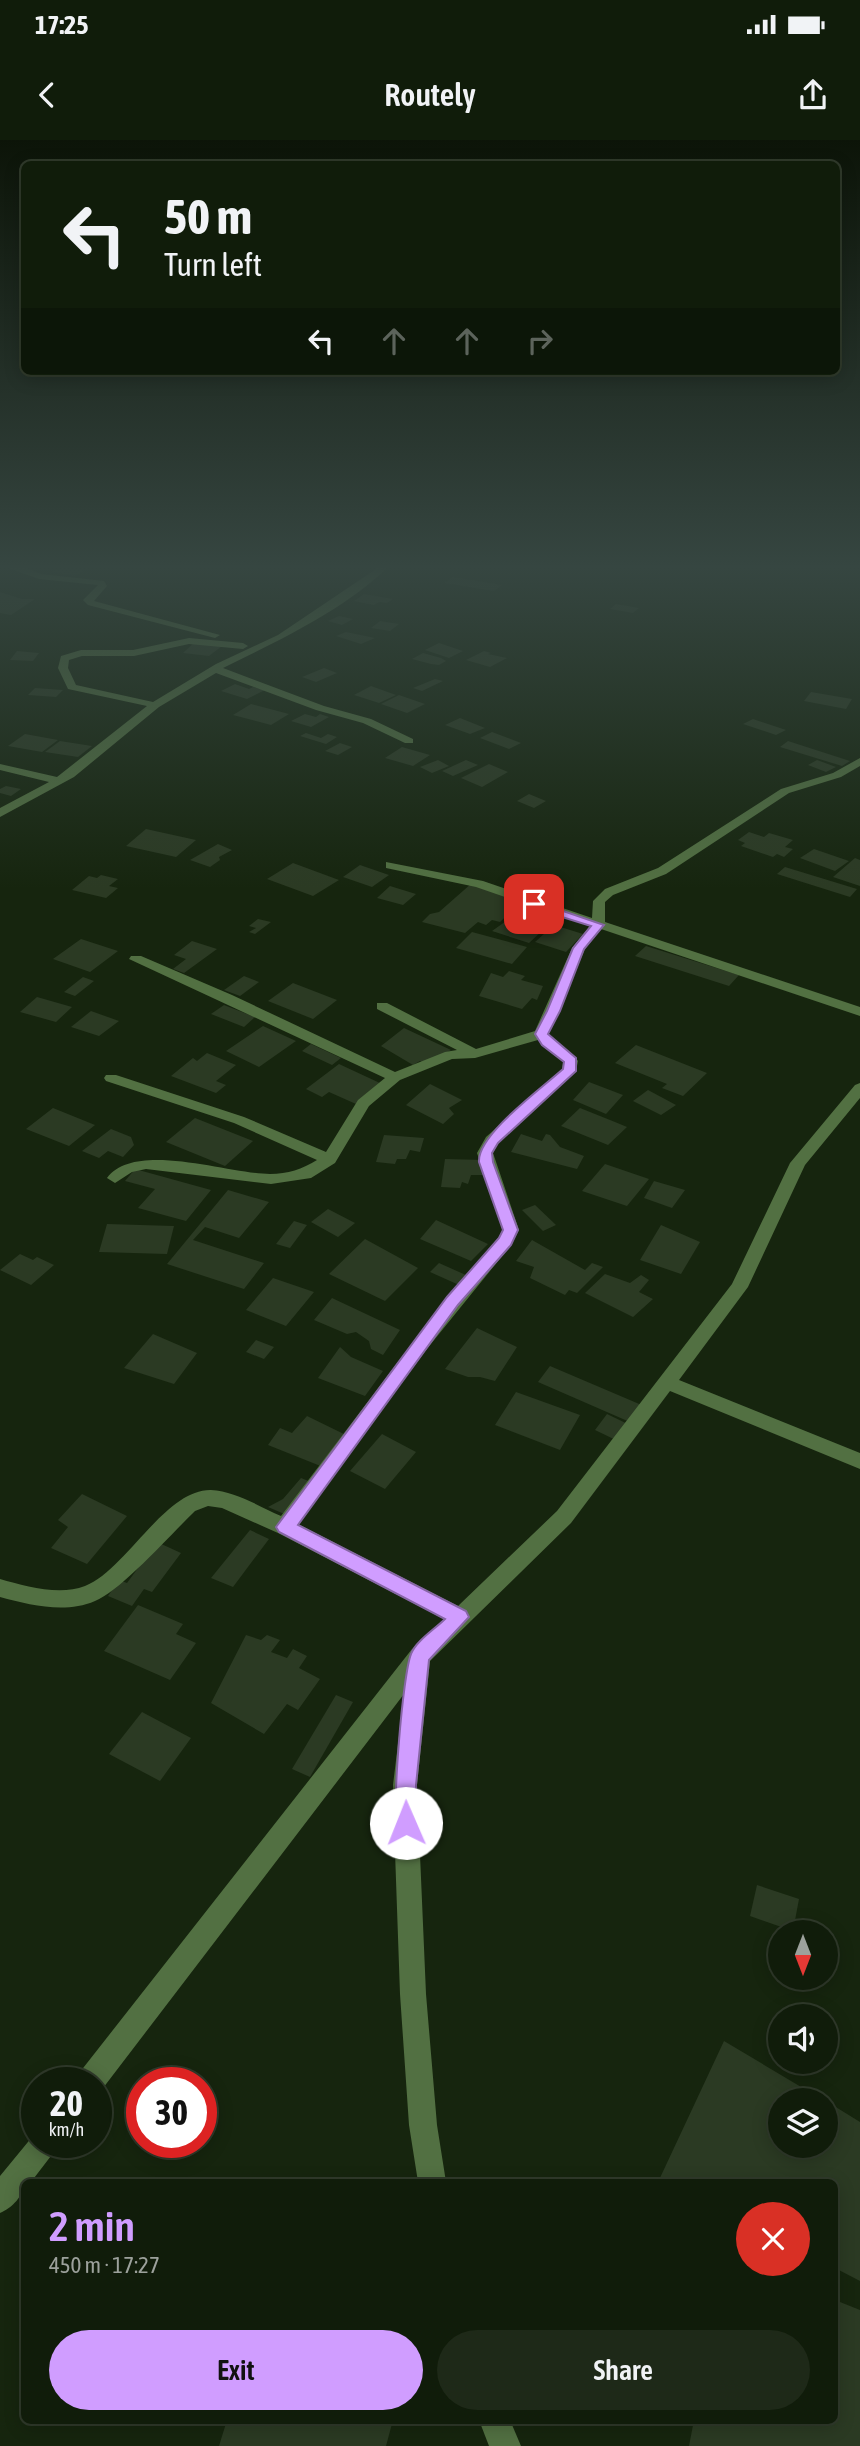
<!DOCTYPE html>
<html lang="en">
<head>
<meta charset="utf-8">
<style>
	body { margin:0; font-family:"Asap Condensed",sans-serif; background:#1e2918; color:#f1f3f6; height:100vh; display:flex; flex-direction:column; font-size:26px; white-space:nowrap }
	* { box-sizing:border-box; margin:0 }
	p { font-size:23px; color:#9ca19c }
	.icon { flex:none; width:38px; height:38px; fill:none; stroke:currentColor; stroke-width:2; stroke-linecap:round; stroke-linejoin:round }
	.map { position:relative; flex:1; overflow:hidden }
	.sheet { position:absolute; left:21px; top:2039px; width:817px; height:245px; display:flex; flex-direction:column; background:#101c0a; border-radius:10px; box-shadow:0 4px 18px #0003,0 0 0 2px #303a2b }
	.sheet>* { flex:none }
	.guide { position:absolute; left:21px; top:21px; width:819px; height:214px; border-radius:10px; box-shadow:0 4px 18px #0003,0 0 0 2px #303a2b; background:#101c0a; color:#f1f3f6; overflow:hidden }
	.needle { width:46px; rotate:180deg }
	.tools { position:absolute; left:768px; top:1780px; display:grid; gap:14px }
	.tools a { display:grid; place-items:center; width:70px; height:70px; border-radius:50%; background:#101c0a; box-shadow:0 4px 18px #0003,0 0 0 2px #303a2b; font-size:35px }
	.speed { position:absolute; left:21px; top:1927px; display:flex; gap:14px; font-size:35px; font-weight:700; text-align:center }
	.speed>* { display:grid; place-content:center; width:91px; height:91px; border-radius:50%; background:#101c0a; box-shadow:0 4px 18px #0003,0 0 0 2px #303a2b; line-height:1 }
	.speed small { font-size:18px; font-weight:400 }
	.speed .limit { border:10px solid #d22; background:#fff; color:#111 }
	.pin { position:absolute; display:grid; place-items:center; width:60px; height:60px; color:#fff; margin:-30px; border-radius:14px; box-shadow:0 4px 10px #0006 }
	.me { position:absolute; width:77px; margin:-38px; rotate:359deg; stroke-linejoin:round; filter:drop-shadow(0 0 5px #0008) }
	.turn { display:flex; align-items:center; gap:24px; height:147px; padding:0 28px; font-size:32px }
	.turn .icon { width:91px; height:91px; stroke-width:2.5 }
	.turn b { display:block; font-size:49px; line-height:60px }
	.lanes { display:flex; align-items:center; height:66px; padding:0 28px; background:#0003; justify-content:center; gap:35px; direction:ltr }
	.lanes .off { opacity:.35 }
	.round { display:grid; place-items:center; flex:none; width:74px; height:74px; border-radius:37px; background:#1e2918 }
	.headline { display:flex; align-items:center; justify-content:space-between; height:119px; padding:0 28px }
	h1 { font-size:42px; font-weight:600; line-height:52px; color:#d09dff }
	.cta { display:flex; gap:14px; margin-top:auto; padding:14px 28px }
	.cta a { flex:1; height:80px; border-radius:42px; background:#d09dff; color:#111; font-size:28px; font-weight:600; line-height:80px; text-align:center }
	.cta a+a { background:#1e2918; color:#f1f3f6 }
	.status { display:flex; justify-content:space-between; align-items:center; height:49px; padding:0 35px; background:#101c0a; direction:ltr }
	.status svg { height:19px; fill:currentColor }
	header { display:flex; justify-content:space-between; align-items:center; height:91px; padding:0 28px; background:#101c0a; font-size:32px; font-weight:600 }
	.map>svg:first-child { display:block }
</style>
</head>
<body>
<div class="status"><b>17:25</b><svg viewBox="0 0 49 12"><path d="M0 12V9h3v3zM5 12V6h3v6zM10 12V3h3v9zM15 12V0h3v12zM26 1h20v11H26zM47 4h2v5h-2z"/></svg></div>
<header><svg class="icon" aria-label="back" viewBox="0 0 24 24"><path d="M15 5l-7 7 7 7"/></svg>Routely<svg class="icon" aria-label="share" viewBox="0 0 24 24"><path d="M12 15V3M7 8l5-5 5 5M5 13v7h14v-7"/></svg></header>
<div class="map">
<svg width="860" height="2306" viewBox="0 0 860 2306">
	<rect width="100%" height="100%" fill="#16250e"/>
	<g fill="#2b3a23">
		<polygon points="63,427 91,427 75,436 52,432"/>
		<polygon points="453,437 502,445 494,451 444,443"/>
		<polygon points="0,452 22,459 35,459 11,475 0,473"/>
		<polygon points="364,454 393,459 387,463 379,462 374,465 354,461"/>
		<polygon points="616,464 639,468 633,473 610,469"/>
		<polygon points="339,476 353,479 342,485 328,481"/>
		<polygon points="380,481 399,484 390,491 371,488"/>
		<polygon points="346,492 375,498 361,504 336,496"/>
		<polygon points="195,502 222,506 209,516 183,513"/>
		<polygon points="439,503 463,511 449,518 425,510"/>
		<polygon points="17,511 39,513 33,521 10,520"/>
		<polygon points="484,511 491,513 488,514 507,518 490,527 466,520"/>
		<polygon points="423,513 441,518 446,521 439,525 431,524 412,519"/>
		<polygon points="324,528 337,533 316,542 302,537"/>
		<polygon points="435,539 443,541 422,551 413,548"/>
		<polygon points="235,544 249,549 253,547 265,550 247,559 221,551"/>
		<polygon points="371,546 396,555 379,563 354,555"/>
		<polygon points="35,548 63,550 56,557 28,555"/>
		<polygon points="811,552 852,559 846,569 804,561"/>
		<polygon points="399,555 425,564 407,573 381,564"/>
		<polygon points="251,564 289,574 271,585 233,575"/>
		<polygon points="305,574 316,577 320,574 329,577 311,587 291,581"/>
		<polygon points="460,578 485,588 470,594 445,585"/>
		<polygon points="753,579 786,590 776,595 743,584"/>
		<polygon points="492,592 521,603 509,609 480,598"/>
		<polygon points="306,593 321,598 328,594 337,597 326,604 300,596"/>
		<polygon points="25,594 58,600 42,612 8,606"/>
		<polygon points="60,601 92,606 78,617 45,612"/>
		<polygon points="788,601 850,621 842,626 780,607"/>
		<polygon points="340,603 352,607 338,615 325,611"/>
		<polygon points="402,607 430,615 413,626 385,618"/>
		<polygon points="438,620 449,626 432,633 420,627"/>
		<polygon points="466,620 478,625 453,636 442,631"/>
		<polygon points="817,620 836,627 826,632 808,625"/>
		<polygon points="489,624 508,632 482,647 461,638"/>
		<polygon points="6,646 21,649 11,656 0,653 0,649"/>
		<polygon points="529,654 546,661 534,668 517,661"/>
		<polygon points="146,689 196,700 176,717 126,706"/>
		<polygon points="749,692 764,697 769,693 793,700 785,707 793,709 784,717 777,714 773,717 741,706 745,703 738,700"/>
		<polygon points="218,704 232,710 219,717 220,720 210,727 190,720"/>
		<polygon points="814,709 849,721 835,731 800,718"/>
		<polygon points="855,718 860,720 860,746 833,737"/>
		<polygon points="293,723 339,740 313,756 267,739"/>
		<polygon points="360,725 389,735 372,747 343,737"/>
		<polygon points="785,727 857,749 850,757 777,734"/>
		<polygon points="101,735 118,739 109,746 118,748 106,758 72,750 89,736 97,738"/>
		<polygon points="472,743 511,756 518,765 500,782 492,780 486,785 478,782 465,793 422,782 430,774 439,772"/>
		<polygon points="390,746 416,754 403,765 377,758"/>
		<polygon points="520,766 557,777 529,803 492,791 513,776 511,774"/>
		<polygon points="258,779 271,782 255,794 249,792 256,788 249,786"/>
		<polygon points="554,785 583,794 566,812 535,802"/>
		<polygon points="472,792 527,807 512,824 456,808"/>
		<polygon points="81,799 118,811 90,832 53,819"/>
		<polygon points="192,801 217,809 184,833 173,829 186,819 174,815"/>
		<polygon points="646,806 739,835 729,846 635,816"/>
		<polygon points="509,831 525,836 521,840 543,846 537,860 532,858 522,869 479,856 491,833 503,837"/>
		<polygon points="244,836 259,842 240,856 224,850"/>
		<polygon points="83,837 94,841 75,856 64,852"/>
		<polygon points="293,843 337,860 313,879 268,861"/>
		<polygon points="37,857 72,867 56,882 20,872"/>
		<polygon points="224,865 255,877 244,887 211,874"/>
		<polygon points="91,871 119,881 99,896 71,887"/>
		<polygon points="263,886 296,901 259,927 226,911"/>
		<polygon points="404,888 451,910 427,925 420,921 413,925 381,906"/>
		<polygon points="311,904 341,918 332,925 302,911"/>
		<polygon points="636,905 707,933 683,956 662,948 667,944 615,923"/>
		<polygon points="207,913 236,925 216,941 226,945 216,953 171,936 193,918 197,921"/>
		<polygon points="339,924 382,944 356,964 329,952 322,957 306,949"/>
		<polygon points="589,942 623,955 606,974 573,960"/>
		<polygon points="430,944 462,960 449,968 454,974 443,984 406,965"/>
		<polygon points="648,950 676,965 661,975 633,961"/>
		<polygon points="53,968 95,985 69,1006 26,989"/>
		<polygon points="580,968 615,982 627,987 608,1005 561,986"/>
		<polygon points="195,978 253,1001 225,1026 166,1002"/>
		<polygon points="111,989 131,997 134,1005 123,1017 108,1011 99,1018 82,1011"/>
		<polygon points="521,994 542,1001 546,994 550,995 560,1007 584,1016 577,1029 511,1012"/>
		<polygon points="384,995 424,998 420,1012 410,1010 406,1019 397,1019 395,1024 376,1022"/>
		<polygon points="445,1019 484,1020 484,1035 471,1035 468,1044 462,1042 460,1048 441,1047"/>
		<polygon points="605,1024 649,1039 627,1066 582,1051"/>
		<polygon points="135,1029 211,1050 186,1081 138,1068 155,1049 125,1041"/>
		<polygon points="654,1041 685,1050 672,1068 644,1058"/>
		<polygon points="228,1050 269,1062 239,1098 205,1087 193,1100 264,1123 244,1149 167,1124"/>
		<polygon points="535,1065 556,1085 543,1091 522,1070"/>
		<polygon points="328,1069 355,1083 338,1097 311,1082"/>
		<polygon points="436,1080 488,1104 471,1121 420,1099"/>
		<polygon points="294,1081 307,1085 290,1108 276,1104"/>
		<polygon points="107,1084 174,1086 167,1114 99,1112"/>
		<polygon points="661,1085 700,1102 681,1134 640,1120"/>
		<polygon points="365,1099 418,1128 385,1161 329,1134"/>
		<polygon points="532,1100 585,1130 592,1123 603,1127 577,1153 569,1150 565,1155 530,1138 534,1127 516,1121"/>
		<polygon points="20,1114 33,1120 37,1117 54,1125 31,1145 0,1130"/>
		<polygon points="439,1123 477,1140 468,1149 430,1132"/>
		<polygon points="605,1134 630,1143 641,1135 649,1140 639,1152 653,1159 633,1177 585,1153"/>
		<polygon points="273,1138 314,1152 286,1186 246,1170"/>
		<polygon points="332,1158 400,1190 383,1215 371,1209 369,1201 356,1192 347,1194 314,1180"/>
		<polygon points="477,1188 517,1207 495,1241 480,1237 468,1237 445,1229"/>
		<polygon points="153,1194 197,1213 174,1244 124,1228"/>
		<polygon points="256,1200 274,1207 264,1219 246,1212"/>
		<polygon points="340,1207 351,1217 383,1231 365,1256 318,1238"/>
		<polygon points="550,1226 651,1269 639,1286 538,1242"/>
		<polygon points="516,1252 580,1275 560,1310 495,1285"/>
		<polygon points="607,1274 636,1288 624,1304 595,1290"/>
		<polygon points="307,1276 350,1297 328,1329 268,1305 280,1288 292,1293"/>
		<polygon points="382,1294 416,1312 385,1349 350,1331"/>
		<polygon points="301,1338 316,1344 289,1376 268,1367 283,1359"/>
		<polygon points="82,1354 127,1376 87,1424 51,1408 68,1387 58,1380"/>
		<polygon points="250,1390 269,1399 233,1447 211,1438"/>
		<polygon points="157,1402 181,1413 152,1452 144,1449 132,1466 108,1456 119,1440 127,1443"/>
		<polygon points="138,1465 183,1484 176,1494 196,1503 170,1540 104,1511"/>
		<polygon points="246,1495 261,1500 267,1495 280,1500 271,1512 287,1518 293,1509 307,1516 299,1528 320,1539 298,1570 287,1564 264,1594 211,1563"/>
		<polygon points="336,1555 353,1562 310,1637 292,1629"/>
		<polygon points="142,1572 191,1598 160,1641 109,1614"/>
		<polygon points="757,1745 799,1759 793,1791 750,1776"/>
		<polygon points="724,1901 823,1960 780,1960 780,2006 826,2006 826,1961 860,1982 860,2141 835,2128 835,2042 665,2042 659,2040"/>
		<polygon points="835,2160 860,2170 860,2306 689,2306 694,2280 835,2280"/>
		<polygon points="227,2280 393,2280 386,2306 219,2306"/>
	</g>
	<g fill="none" stroke-linecap="round" stroke-linejoin="round">
		<g fill="#527042" fill-rule="evenodd">
			<polygon points="5,427 24,427 41,434 104,441 107,446 94,461 220,495 215,498 88,465 83,460 98,445 39,439"/>
			<path d="M379 427H388C344 470 278 501 223 528L324 566 371 579 413 599V603H405L363 583 316 570 216 533 159 567 74 637 0 677V668L49 642 0 630V624L57 637 147 566 68 549 58 528 61 516 81 510H133L189 498 243 503 248 506 243 509 189 504 134 516H82L69 520 68 528 76 545 153 562 216 524 278 495Z"/>
			<path d="M860 618V626L841 637 789 653 666 734 613 755 605 762V782L860 867V876L601 789 585 809 548 894 576 918 578 921 576 931 498 1003 493 1013 519 1090 511 1105 426 1210 298 1384 458 1466 557 1371 732 1144 790 1023 855 945 860 943V958L805 1025 748 1147 679 1240 860 1313V1329L670 1251 571 1383 430 1521 417 1645 426 1854 437 1985 446 2042H418L409 1985 400 1854 394 1683 393 1645 404 1554 100 1952 96 1953V1942H77L80 1932 412 1509 444 1479 278 1393 222 1368 208 1366 195 1371C173 1392 121 1451 95 1461 65 1474 30 1465 0 1457V1439C25 1446 59 1456 85 1446 126 1430 165 1349 211 1350 235 1351 260 1367 281 1376L414 1201 498 1098 503 1090 477 1013 486 997 562 930 563 922 538 900 475 918 452 919 400 940 369 966 335 1023 311 1038 271 1044 146 1029 132 1032 115 1043 107 1038C135 1000 228 1034 270 1034 288 1034 302 1029 317 1020L234 983 106 941 104 938 106 935H116L244 977 326 1012 358 960 385 938 129 819 131 816H141L232 855 395 932 445 912 457 910 377 869V863H387L476 909 535 891 572 808 590 786 476 747 386 728V722L483 741 592 778 593 761 605 749 658 728 781 649 833 633Z"/>
			<path d="M37 1991V2002H58L54 2012 31 2042H24C24 2056 12 2068 0 2073V2036Z"/>
			<polygon points="479,2280 510,2280 521,2306 489,2306"/>
		</g>
	</g>
	<linearGradient id="sky" x2="0" y2="1"><stop stop-color="#0c1408"/><stop offset="0.57" stop-color="#364641"/><stop offset="1" stop-color="#364641" stop-opacity="0"/></linearGradient>
	<rect width="860" height="749" fill="url(#sky)"/>
	<path fill="#d09dff" stroke="#8766a6" stroke-width="2" d="M534 761 604 785 584 809 560 871 548 894 576 918V931L498 1003 492 1013 493 1022 518 1090 511 1105 458 1165 298 1385 466 1471 469 1477 429 1520 416 1645 417 1683 414 1690 406 1693 398 1690C391 1672 403 1533 411 1514 416 1501 435 1489 445 1479L279 1392 276 1387 447 1157 499 1098 503 1090 479 1022C477 995 542 948 563 929L564 922 542 905 535 894 547 871 573 808 591 786 530 767 529 764Z"/>
</svg>
<div class="tools">
<a><svg class="needle" viewBox="-14 -14 28 28"><path d="M0-13l5 13h-10z" fill="#e53935"/><path d="M0 13l5-13h-10z" fill="#9ca19c"/></svg></a>
<a><svg class="icon" aria-label="sound" viewBox="0 0 24 24"><path d="M4 9h4l5-4v14l-5-4H4zM17 9q2 3 0 6"/></svg></a>
<a><svg class="icon" aria-label="layers" viewBox="0 0 24 24"><path d="M12 4l9 5-9 5-9-5zM3 14l9 5 9-5"/></svg></a>
</div>
<div class="speed"><div>20<small>km/h</small></div><div class="limit">30</div></div>
<div class="pin" style="left:534px;top:764px;background:#d93025"><svg class="icon" aria-label="arrive" viewBox="0 0 24 24"><path d="M6 21V4h12l-3 4 3 4H6"/></svg></div>
<svg class="me" style="left:406px;top:1683px" viewBox="-20 -20 40 40"><circle r="19" fill="#fff"/><path d="M0-13L10 11 0 6-10 11z" fill="#d09dff"/></svg>
<div class="guide">
<div class="turn"><svg class="icon" aria-label="left" viewBox="0 0 24 24"><path d="M17 20v-9H6M10 6l-5 5 5 5"/></svg><div><b>50 m</b>Turn left</div></div>
<div class="lanes"><svg class="icon" aria-label="left" viewBox="0 0 24 24"><path d="M17 20v-9H6M10 6l-5 5 5 5"/></svg><svg class="icon off" aria-label="ahead" viewBox="0 0 24 24"><path d="M12 20V5M6 11l6-6 6 6"/></svg><svg class="icon off" aria-label="ahead" viewBox="0 0 24 24"><path d="M12 20V5M6 11l6-6 6 6"/></svg><svg class="icon off" aria-label="right" viewBox="0 0 24 24"><path d="M7 20v-9h11M14 6l5 5-5 5"/></svg></div>
</div>
<section class="sheet">
<div class="headline"><div><h1>2 min</h1><p>450 m · 17:27</p></div><a class="round" style="background:#d93025;color:#fff"><svg class="icon" aria-label="close" viewBox="0 0 24 24"><path d="M6 6l12 12M18 6L6 18"/></svg></a></div>
<div class="cta"><a>Exit</a><a>Share</a></div>
</section>
</div>
</body>
</html>
